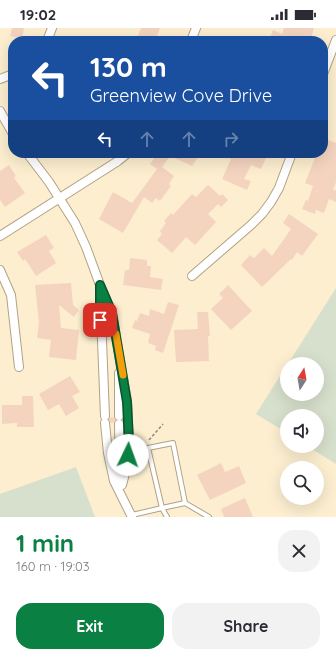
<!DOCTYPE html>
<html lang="en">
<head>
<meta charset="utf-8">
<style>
	body { margin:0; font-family:Quicksand,sans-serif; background:#f2f2f3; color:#2b2b33; height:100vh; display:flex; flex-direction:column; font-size:15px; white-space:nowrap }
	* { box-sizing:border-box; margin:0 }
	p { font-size:13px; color:#7c7c81 }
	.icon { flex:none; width:22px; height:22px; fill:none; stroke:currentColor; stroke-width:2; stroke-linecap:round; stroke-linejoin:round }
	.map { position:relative; height:489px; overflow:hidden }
	.sheet { display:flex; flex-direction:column; background:#fff; flex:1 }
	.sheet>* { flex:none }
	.guide { position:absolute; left:8px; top:8px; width:320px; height:122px; border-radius:16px; box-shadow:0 4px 16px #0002; background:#1a4fa0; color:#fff; overflow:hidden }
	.needle { width:26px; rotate:11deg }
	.tools { position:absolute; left:280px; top:329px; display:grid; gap:8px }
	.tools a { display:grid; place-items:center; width:44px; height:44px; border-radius:50%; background:#fff; box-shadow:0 4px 16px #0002; font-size:20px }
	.pin { position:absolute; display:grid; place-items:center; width:34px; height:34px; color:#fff; margin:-17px; border-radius:8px; box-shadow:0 2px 6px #0006 }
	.me { position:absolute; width:44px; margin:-22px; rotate:3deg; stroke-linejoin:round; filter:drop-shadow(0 0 3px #0008) }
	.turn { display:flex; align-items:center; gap:14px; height:84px; padding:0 16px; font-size:18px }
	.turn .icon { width:52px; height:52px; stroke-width:2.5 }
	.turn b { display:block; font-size:28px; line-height:34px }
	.lanes { display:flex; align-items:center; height:38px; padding:0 16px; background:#0003; justify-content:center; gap:20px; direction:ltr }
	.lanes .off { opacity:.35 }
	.round { display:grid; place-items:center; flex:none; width:42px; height:42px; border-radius:16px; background:#f2f2f3 }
	.head { display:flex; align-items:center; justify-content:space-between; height:68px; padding:0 16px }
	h1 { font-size:24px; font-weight:800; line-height:30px; color:#0b8043 }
	.primary-button { display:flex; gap:8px; margin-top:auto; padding:8px 16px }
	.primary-button a { flex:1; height:46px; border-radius:16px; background:#0b8043; color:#fff; font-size:16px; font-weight:800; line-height:46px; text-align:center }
	.primary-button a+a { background:#f2f2f3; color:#2b2b33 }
	.status { display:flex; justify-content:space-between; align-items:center; height:28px; padding:0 20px; background:#fff; direction:ltr }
	.status svg { height:11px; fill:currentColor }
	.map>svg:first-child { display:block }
</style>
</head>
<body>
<div class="status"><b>19:02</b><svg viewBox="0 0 49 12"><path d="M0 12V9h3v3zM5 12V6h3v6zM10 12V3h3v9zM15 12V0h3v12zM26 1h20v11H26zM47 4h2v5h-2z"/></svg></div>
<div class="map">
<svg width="336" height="489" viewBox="0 0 336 489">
	<rect width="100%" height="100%" fill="#fceecf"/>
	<g fill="#d7e0cc">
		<polygon points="336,260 336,436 307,418 317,418 317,388 287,388 287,405 256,386 287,337 287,366 317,366 317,336 288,336"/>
		<polygon points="76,439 95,489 0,489 0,466"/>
	</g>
	<g fill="#f4d4bf">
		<polygon points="12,0 24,0 22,11 10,8"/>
		<polygon points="141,0 160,0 155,13 142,13 137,11"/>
		<polygon points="284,0 314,0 311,10 306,9 305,13 269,13 273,2 282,6"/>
		<polygon points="323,110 336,115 336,154 333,162 336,162 336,174 329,171 324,185 316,182 315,186 302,181 306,172 308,173 313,158 305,155 317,125 323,125"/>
		<polygon points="158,125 201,125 192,138 170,128 162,139 174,148 169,156 171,158 160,173 156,170 152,175 144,169 123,205 99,191 113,164 132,175 157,141 150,136"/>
		<polygon points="218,125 240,125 250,129 251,125 255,125 266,130 261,141 251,137 244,151 251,153 247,162 222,151 231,131"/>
		<polygon points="9,137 16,148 14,150 25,165 5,179 0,172 0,143"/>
		<polygon points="208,157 220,168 222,166 228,172 221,179 218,176 208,186 216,194 195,217 186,209 172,225 157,212 162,206 160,203 166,195 164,193 171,185 173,187 192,166 196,169"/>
		<polygon points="289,186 318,206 302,228 297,224 292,232 291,231 262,259 241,237 250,227 254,230 264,220 272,228 291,201 283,195"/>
		<polygon points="46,207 54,220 49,223 56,235 36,248 25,231 23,233 17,224"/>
		<polygon points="130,230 147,232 147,238 151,238 150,249 163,251 161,262 123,257 125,242 129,242"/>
		<polygon points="71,255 73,277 79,282 74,289 59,277 61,300 79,302 76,332 49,329 51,312 37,310 39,295 35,257"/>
		<polygon points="228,257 252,283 231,302 211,281 223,270 219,266"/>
		<polygon points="168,274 179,277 163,325 155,322 156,318 148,315 150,306 132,300 135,292 137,293 140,285 149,288 150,281 164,286"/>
		<polygon points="197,284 208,284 210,308 208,308 209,333 176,334 174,302 198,301"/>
		<polygon points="70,348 80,364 72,368 79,380 66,388 59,376 48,382 39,366"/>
		<polygon points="22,368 33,368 34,399 17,399 17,395 2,396 2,377 22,377"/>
		<circle cx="112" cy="392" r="3"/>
		<polygon points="221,435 225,444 239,438 246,455 210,472 197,447"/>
		<polygon points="245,470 253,489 224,489 221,481"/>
	</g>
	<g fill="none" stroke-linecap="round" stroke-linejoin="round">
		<defs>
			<g id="service">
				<polygon points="173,415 185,475 162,480 148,420"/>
				<polyline points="185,475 209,489"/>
				<polyline points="132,487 162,480 167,489"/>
			</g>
			<g id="minor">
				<polyline points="47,13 52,0"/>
				<polyline points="191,13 196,0"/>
				<polyline points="323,46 336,12"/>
				<polyline points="0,51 13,46"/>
				<polyline points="0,83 13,106"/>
				<polyline points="27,125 49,154 75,195 86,219 100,257 112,285 127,373 129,414 127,438 122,457"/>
				<polyline points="0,208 118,133 128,125"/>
				<polyline points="0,242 11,267 19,339"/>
				<polyline points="192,248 251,197 262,186 271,174 279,160 292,125"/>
				<polyline points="100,262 105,388"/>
				<polyline points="119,345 119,388"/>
				<polyline points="105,395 108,425 114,453 132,489"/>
				<polyline points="119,396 120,445 121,454"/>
			</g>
		</defs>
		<use href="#service" stroke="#b0a285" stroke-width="6"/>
		<use href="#minor" stroke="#b0a285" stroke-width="10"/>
		<polyline stroke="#938974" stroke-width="1.5" stroke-dasharray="3 2" stroke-linecap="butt" points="149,412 163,396"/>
		<use href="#service" stroke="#fff" stroke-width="4"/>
		<use href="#minor" stroke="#fff" stroke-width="8"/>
	</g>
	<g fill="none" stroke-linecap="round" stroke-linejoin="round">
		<defs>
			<polyline id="route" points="100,292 100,257 112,285 127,374 129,414 128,427"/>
		</defs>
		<use href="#route" stroke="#07532c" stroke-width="10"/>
		<use href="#route" stroke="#0b8043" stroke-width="7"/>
		<polyline stroke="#f59e0b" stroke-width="7" points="116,306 123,347"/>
	</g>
</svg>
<div class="tools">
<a><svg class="needle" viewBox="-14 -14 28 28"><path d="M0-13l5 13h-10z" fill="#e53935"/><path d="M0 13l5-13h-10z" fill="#7c7c81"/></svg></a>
<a><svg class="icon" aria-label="sound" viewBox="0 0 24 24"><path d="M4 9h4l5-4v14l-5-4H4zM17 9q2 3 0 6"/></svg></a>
<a><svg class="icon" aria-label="search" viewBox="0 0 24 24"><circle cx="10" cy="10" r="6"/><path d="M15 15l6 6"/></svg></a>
</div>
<div class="pin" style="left:100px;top:292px;background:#d93025"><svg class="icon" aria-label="arrive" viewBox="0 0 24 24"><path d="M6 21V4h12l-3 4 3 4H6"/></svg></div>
<svg class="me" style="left:128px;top:427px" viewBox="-20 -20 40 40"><circle r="19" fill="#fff"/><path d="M0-13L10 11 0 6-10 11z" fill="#0b8043"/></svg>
<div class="guide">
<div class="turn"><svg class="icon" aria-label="left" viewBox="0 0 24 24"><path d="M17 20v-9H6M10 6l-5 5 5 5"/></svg><div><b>130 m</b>Greenview Cove Drive</div></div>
<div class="lanes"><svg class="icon" aria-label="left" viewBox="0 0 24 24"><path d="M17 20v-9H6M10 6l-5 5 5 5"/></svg><svg class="icon off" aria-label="ahead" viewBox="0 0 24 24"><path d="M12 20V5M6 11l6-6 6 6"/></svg><svg class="icon off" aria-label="ahead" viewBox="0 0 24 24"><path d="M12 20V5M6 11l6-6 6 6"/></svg><svg class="icon off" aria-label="right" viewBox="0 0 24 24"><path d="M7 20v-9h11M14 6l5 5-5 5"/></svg></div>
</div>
</div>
<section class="sheet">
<div class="head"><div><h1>1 min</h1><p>160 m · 19:03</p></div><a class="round"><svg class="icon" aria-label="close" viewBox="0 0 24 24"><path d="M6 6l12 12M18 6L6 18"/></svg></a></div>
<div class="primary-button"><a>Exit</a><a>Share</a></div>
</section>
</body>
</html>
